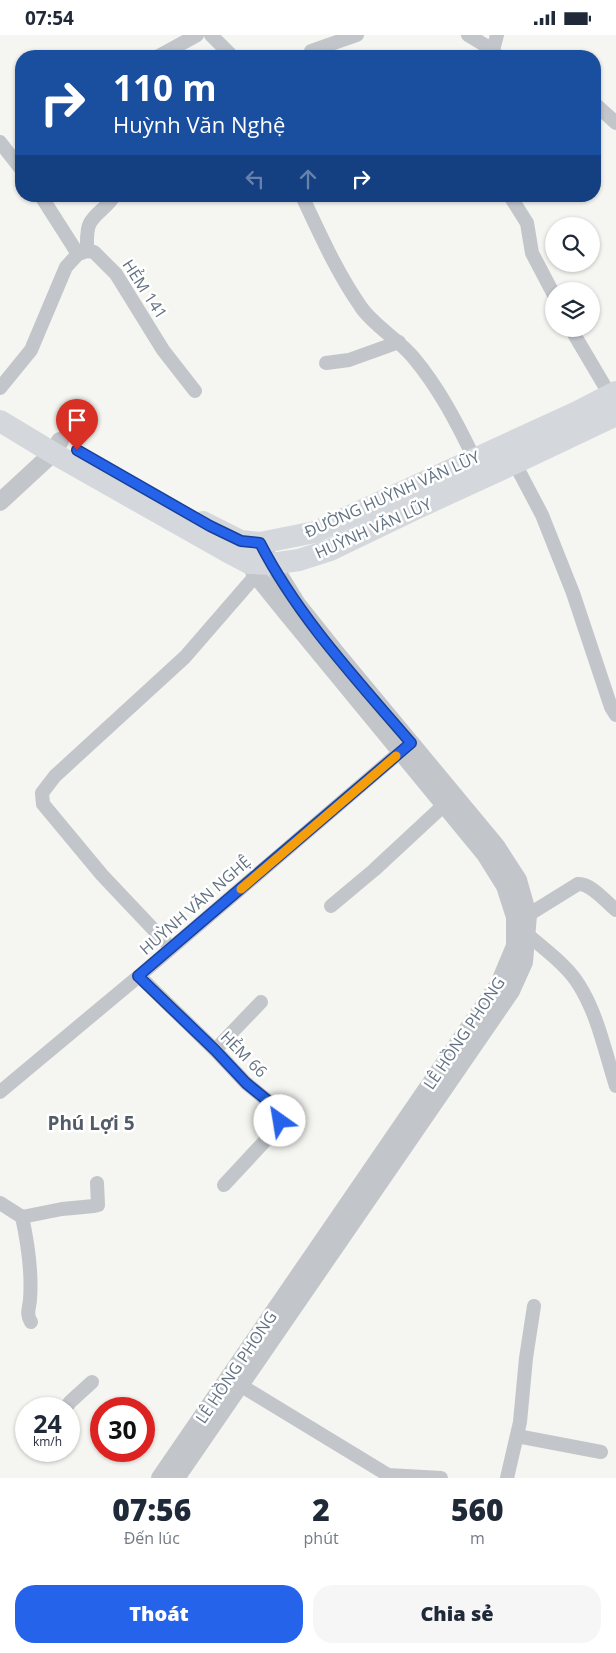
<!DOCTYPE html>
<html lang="vi">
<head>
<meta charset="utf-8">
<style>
	body { margin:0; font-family:"Open Sans",sans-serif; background:#f6f6f7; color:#1f2937; height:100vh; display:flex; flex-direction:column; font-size:19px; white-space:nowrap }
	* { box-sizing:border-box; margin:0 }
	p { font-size:16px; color:#747a83 }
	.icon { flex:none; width:28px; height:28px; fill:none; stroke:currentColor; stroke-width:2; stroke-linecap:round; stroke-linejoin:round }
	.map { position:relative; height:1443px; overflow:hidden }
	.panel { display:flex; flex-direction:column; background:#fff; flex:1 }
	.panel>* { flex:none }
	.top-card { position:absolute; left:15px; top:15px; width:586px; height:152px; border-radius:20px; box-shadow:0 1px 4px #0004; background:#1a4fa0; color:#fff; overflow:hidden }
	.fabs { position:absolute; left:545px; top:182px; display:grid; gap:10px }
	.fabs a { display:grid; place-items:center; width:55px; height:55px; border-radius:50%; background:#fff; box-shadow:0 1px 4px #0004; font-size:25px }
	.speed { position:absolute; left:15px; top:1362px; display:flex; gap:10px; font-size:25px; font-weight:700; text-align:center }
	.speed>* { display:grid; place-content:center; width:65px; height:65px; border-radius:50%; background:#fff; box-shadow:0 1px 4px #0004; line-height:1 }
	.speed small { font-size:12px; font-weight:400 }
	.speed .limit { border:8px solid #d22; background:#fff; color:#111 }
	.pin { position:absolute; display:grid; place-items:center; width:42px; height:42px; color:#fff; margin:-51px -21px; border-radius:50% 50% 50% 0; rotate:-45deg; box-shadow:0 0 5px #0007 }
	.pin .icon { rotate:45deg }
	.me { position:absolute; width:55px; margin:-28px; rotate:328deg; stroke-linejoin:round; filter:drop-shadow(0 0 4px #0008) }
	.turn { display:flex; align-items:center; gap:18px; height:105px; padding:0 15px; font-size:22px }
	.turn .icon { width:65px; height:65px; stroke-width:2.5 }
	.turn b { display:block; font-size:35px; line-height:42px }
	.lanes { display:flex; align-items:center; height:48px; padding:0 15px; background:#0003; justify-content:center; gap:25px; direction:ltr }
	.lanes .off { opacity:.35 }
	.eta { display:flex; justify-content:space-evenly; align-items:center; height:85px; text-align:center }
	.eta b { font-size:30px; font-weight:800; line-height:35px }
	.primary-button { display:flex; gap:10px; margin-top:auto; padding:10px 15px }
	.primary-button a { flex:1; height:58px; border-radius:20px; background:#2563eb; color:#fff; font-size:20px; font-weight:800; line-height:58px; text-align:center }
	.primary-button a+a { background:#f6f6f7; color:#1f2937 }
	.status { display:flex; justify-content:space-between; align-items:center; height:35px; padding:0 25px; background:#fff; direction:ltr }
	.status svg { height:14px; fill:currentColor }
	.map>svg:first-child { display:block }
</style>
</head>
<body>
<div class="status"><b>07:54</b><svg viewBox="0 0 49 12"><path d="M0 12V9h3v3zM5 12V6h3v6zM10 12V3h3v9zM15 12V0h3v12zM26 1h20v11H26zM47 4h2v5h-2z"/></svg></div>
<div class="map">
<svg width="616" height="1443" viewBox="0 0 616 1443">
	<rect width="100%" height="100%" fill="#f5f5f1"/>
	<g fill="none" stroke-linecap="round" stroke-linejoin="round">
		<g stroke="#c2c5c9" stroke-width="14">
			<polyline points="211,0 232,21"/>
			<polyline points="468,0 493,15"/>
			<polyline points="311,16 357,0"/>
			<polyline points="159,21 197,0"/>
			<polyline points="497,21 493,15 497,0"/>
			<polyline points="595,69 616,88"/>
			<polyline points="0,107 21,134"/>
			<polyline points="41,161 78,219"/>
			<path d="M302 161C320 199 337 238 361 272 373 290 399 305 413 322 439 353 457 388 474 423"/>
			<polyline points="510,161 527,188 532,218 554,260"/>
			<path d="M87 216C87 209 86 195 90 188 96 177 108 172 114 161"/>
			<polyline points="571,294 610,360"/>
			<polyline points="326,328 349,325 399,307"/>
			<polyline points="0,353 31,315 66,232 78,219 87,216 94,217 116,239 163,315 195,356"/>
			<polyline points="512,423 542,480 573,558 611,672 616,680"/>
			<polyline points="331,871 374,835 444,770"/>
			<path d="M528 880 578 849C591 848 606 867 616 875"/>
			<path d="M527 899C544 914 568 931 579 950 598 980 605 1017 616 1051"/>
			<polyline points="171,913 102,840 43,769 42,758 55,741 185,622 256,540"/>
			<polyline points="139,941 215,1015 246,1048 274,1071 280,1086 264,1107 224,1150"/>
			<polyline points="215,1015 261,967"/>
			<polyline points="0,1057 139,941 407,711"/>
			<path d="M0 1168 22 1182C28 1209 32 1238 30 1265 29 1274 26 1279 31 1287"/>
			<polyline points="22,1182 62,1174 94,1171 98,1170 97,1148"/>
			<polyline points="240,1350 388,1440 441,1443"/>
			<polyline points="65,1374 70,1367 92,1347"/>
			<polyline points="517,1401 601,1417"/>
			<polyline points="507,1443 520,1387 526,1323 534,1271"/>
		</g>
		<g stroke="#c2c5c9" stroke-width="18">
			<polyline points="0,467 53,418 60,406"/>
			<polyline points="160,1443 499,949 515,911 515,882 505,851 485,819 286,577 256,540 246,520"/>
			<polyline points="176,1443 511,956 524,927 528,880 518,845 496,811 336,618 297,569 266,519"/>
		</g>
		<g stroke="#d4d8dc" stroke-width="22">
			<polyline points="0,386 53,418 228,517 249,528 271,529 299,525 330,515 415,474 515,428 616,380"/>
			<polyline points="203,487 241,506 260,508 315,497 575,378 616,357"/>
		</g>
	</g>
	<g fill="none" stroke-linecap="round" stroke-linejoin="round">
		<defs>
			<path id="route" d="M77 415 210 491 241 506 260 508C298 582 357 645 411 708L138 941 215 1015 246 1048 274 1071 280 1086"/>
		</defs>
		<use href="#route" stroke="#184099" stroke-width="12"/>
		<use href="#route" stroke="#2563eb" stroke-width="9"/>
		<polyline stroke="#f59e0b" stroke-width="9" points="241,854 396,721"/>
	</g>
	<g text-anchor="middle" stroke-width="5" stroke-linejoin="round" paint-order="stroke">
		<g font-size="16" fill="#637283" stroke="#fff">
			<text transform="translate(145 254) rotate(57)" y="6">HẺM 141</text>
			<text transform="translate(392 459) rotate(-24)" y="6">ĐƯỜNG HUỲNH VĂN LŨY</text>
			<text transform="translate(373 493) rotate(-24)" y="6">HUỲNH VĂN LŨY</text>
			<text transform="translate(195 870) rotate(-41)" y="6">HUỲNH VĂN NGHỆ</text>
			<text transform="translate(464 998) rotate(-56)" y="6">LÊ HỒNG PHONG</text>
			<text transform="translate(244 1019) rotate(45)" y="6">HẺM 66</text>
			<text transform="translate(236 1332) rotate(-56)" y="6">LÊ HỒNG PHONG</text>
		</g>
		<g font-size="19" font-weight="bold" fill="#515c68" stroke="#fff">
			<text x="91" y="1095">Phú Lợi 5</text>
		</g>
	</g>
</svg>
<div class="fabs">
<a><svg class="icon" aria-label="search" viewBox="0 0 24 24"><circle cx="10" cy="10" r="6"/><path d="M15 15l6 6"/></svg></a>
<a><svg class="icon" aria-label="layers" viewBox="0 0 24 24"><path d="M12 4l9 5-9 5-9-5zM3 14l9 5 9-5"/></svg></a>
</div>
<div class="speed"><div>24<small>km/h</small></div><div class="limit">30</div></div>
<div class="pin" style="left:77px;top:415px;background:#d93025"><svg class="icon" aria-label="arrive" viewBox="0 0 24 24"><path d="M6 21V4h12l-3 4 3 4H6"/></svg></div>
<svg class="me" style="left:280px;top:1086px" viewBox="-20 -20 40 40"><circle r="19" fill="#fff"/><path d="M0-13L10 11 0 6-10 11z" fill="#2563eb"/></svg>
<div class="top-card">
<div class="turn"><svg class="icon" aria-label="right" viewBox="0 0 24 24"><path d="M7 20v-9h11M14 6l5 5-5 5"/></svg><div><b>110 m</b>Huỳnh Văn Nghệ</div></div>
<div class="lanes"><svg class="icon off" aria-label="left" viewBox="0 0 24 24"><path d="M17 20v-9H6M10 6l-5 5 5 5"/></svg><svg class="icon off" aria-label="ahead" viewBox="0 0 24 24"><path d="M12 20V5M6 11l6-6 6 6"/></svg><svg class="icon" aria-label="right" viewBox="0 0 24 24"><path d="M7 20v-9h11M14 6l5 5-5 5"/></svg></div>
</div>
</div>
<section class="panel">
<div class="eta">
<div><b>07:56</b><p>Đến lúc</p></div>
<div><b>2</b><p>phút</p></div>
<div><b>560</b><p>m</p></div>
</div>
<div class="primary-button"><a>Thoát</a><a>Chia sẻ</a></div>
</section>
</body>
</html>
